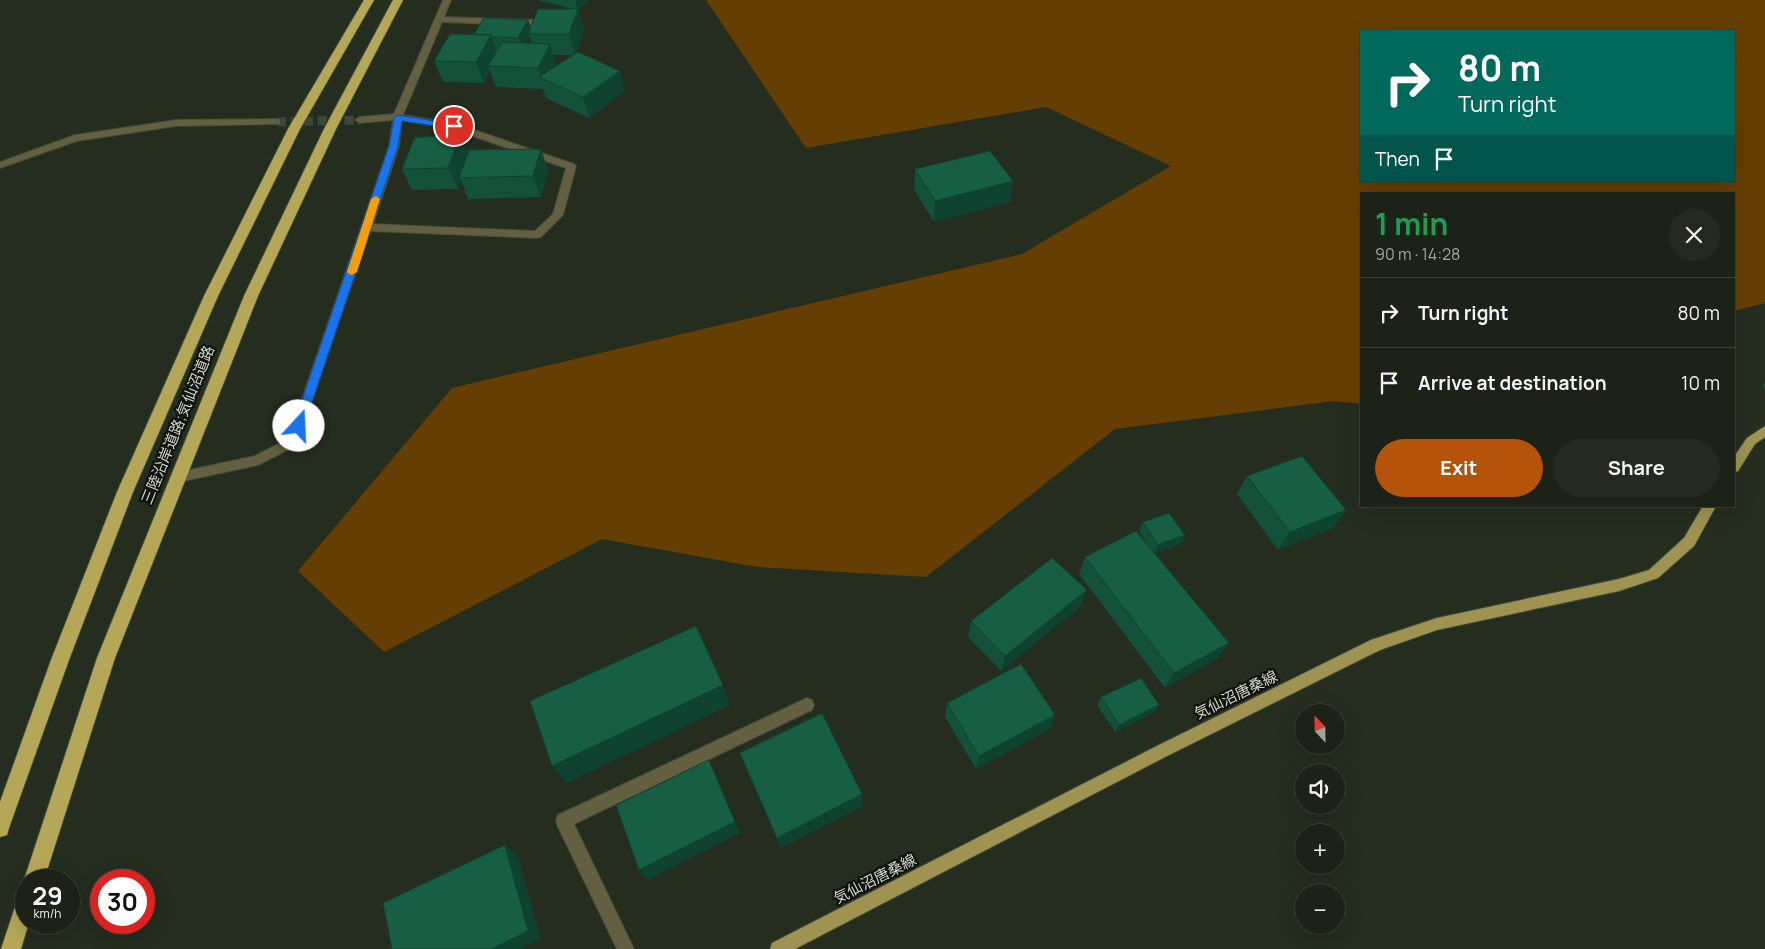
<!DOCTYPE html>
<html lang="en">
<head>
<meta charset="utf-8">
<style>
	body { margin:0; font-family:Manrope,"Noto Sans JP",sans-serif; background:#252a20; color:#f1f3f6; height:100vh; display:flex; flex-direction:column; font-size:19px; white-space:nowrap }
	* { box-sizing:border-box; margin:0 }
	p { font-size:16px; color:#a0a4a1 }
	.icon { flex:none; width:28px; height:28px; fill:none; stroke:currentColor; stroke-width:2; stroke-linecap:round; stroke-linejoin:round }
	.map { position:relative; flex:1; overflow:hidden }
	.side { position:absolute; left:1360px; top:192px; width:375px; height:315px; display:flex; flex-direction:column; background:#1c2217; border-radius:0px; box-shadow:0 5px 20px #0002,0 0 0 1px #3a3f36 }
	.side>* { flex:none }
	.hud { position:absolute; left:1360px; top:30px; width:375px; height:152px; border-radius:0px; box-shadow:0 5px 20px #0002,0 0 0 1px #3a3f36; background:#00695c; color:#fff; overflow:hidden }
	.needle { width:32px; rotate:338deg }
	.tools { position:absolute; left:1295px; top:704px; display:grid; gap:10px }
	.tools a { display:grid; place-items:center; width:50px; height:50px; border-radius:50%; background:#1c2217; box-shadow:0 5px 20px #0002,0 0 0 1px #3a3f36; font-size:25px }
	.speed { position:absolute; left:15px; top:869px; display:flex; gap:10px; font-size:25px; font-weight:700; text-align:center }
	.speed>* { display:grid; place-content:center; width:65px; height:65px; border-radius:50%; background:#1c2217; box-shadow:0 5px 20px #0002,0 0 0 1px #3a3f36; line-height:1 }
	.speed small { font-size:12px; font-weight:400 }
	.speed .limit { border:8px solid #d22; background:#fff; color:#111 }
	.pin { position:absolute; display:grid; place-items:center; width:42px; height:42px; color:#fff; margin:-21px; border:2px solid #fff; border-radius:50%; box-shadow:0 1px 5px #0007 }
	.me { position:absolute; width:55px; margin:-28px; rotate:20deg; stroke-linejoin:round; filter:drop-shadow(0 0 4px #0008) }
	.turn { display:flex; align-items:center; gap:18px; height:105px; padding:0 15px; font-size:22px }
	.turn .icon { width:65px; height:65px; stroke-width:2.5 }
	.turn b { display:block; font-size:35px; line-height:42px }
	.then { display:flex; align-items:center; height:48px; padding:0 15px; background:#0003; gap:10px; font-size:19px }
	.round { display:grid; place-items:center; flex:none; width:52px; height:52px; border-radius:26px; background:#252a20 }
	.head { display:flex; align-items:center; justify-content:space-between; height:85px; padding:0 15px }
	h1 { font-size:30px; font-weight:700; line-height:38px; color:#1e9e55 }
	.button { display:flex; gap:10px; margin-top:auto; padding:10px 15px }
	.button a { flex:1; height:58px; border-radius:30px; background:#b45309; color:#fff; font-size:20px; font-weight:700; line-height:58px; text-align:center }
	.button a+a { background:#252a20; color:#f1f3f6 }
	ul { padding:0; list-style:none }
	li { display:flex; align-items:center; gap:15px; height:70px; padding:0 15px; border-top:1px solid #3a3f36 }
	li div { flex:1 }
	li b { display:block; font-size:19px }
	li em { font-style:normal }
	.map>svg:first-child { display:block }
</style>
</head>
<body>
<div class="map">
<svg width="1765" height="949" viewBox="0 0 1765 949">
	<rect width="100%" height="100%" fill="#252d1f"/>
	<path fill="#653e03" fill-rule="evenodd" d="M706 0H1765V303L1734 311V194H1361V404L1334 401 1115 429 926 577 757 567 602 539 384 652 298 571 452 388 1022 254 1171 166 1046 107 806 148ZM1361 31H1734V181H1361Z"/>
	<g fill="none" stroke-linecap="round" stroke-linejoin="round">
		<polyline stroke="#3f473a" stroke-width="9" stroke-dasharray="9 4.5" stroke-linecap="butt" points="277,122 360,120"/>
		<defs>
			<g id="street">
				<path d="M443 0H451L444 17 541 20 545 23 541 26 442 22 403 115 457 124 574 164 576 166 563 215 541 237 537 238 370 231 297 445 258 465 179 482 175 481 173 477 175 473 255 456 288 439 389 146 393 120 360 123 355 120 360 117 394 114ZM402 120 452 129 566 168 553 214 535 231 373 224 399 146Z"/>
				<polygon points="277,119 280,120 280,124 176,126 77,141 0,168 0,162 75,135 176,120"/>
				<polygon points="807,698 812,700 814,705 812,710 574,824 634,949 617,949 558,827 556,821 558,815"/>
			</g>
			<g id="primary">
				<polygon points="1765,426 1765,437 1755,444 1738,471 1734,472 1734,457 1747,438"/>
				<polygon points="1703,506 1716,506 1694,546 1658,578 1619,591 1437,630 1380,650 1167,756 795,949 770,949 772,943 1157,746 1371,640 1437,618 1619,579 1649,570 1684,538"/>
			</g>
			<g id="highway">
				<polygon points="364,0 374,0 300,129 218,296 133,492 69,660 9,828 7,835 0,837 0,802 51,660 117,492 204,296 288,129"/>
				<polygon points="393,0 403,0 336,129 258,296 115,658 44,880 26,880 26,885 24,880 97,658 244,296 324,129"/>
				<polygon points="26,892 26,922 29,922 21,949 1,949 19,895"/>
			</g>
		</defs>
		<use href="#street" stroke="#41493b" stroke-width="2"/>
		<use href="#primary" stroke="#41493b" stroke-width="2"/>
		<use href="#highway" stroke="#41493b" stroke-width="2"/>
		<use href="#street" fill="#645f41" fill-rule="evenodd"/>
		<use href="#primary" fill="#9e9351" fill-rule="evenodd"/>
		<use href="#highway" fill="#b4a757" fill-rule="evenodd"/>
	</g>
	<g fill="#13513a" fill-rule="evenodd">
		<path d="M537 0H589L578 10 584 30 576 53 625 91 589 118 546 98 543 89 496 87 490 71 484 83 443 82 434 61 474 34 531 28 574 9ZM529 36 531 43H525ZM553 55H573L555 67 556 65Z"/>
		<polygon points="460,136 468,154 548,170 541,197 468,199 461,180 458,189 412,190 402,169"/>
		<polygon points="915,169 1013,181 1010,202 934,222 914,190"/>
		<polygon points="1765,382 1765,390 1762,385"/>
		<polygon points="1247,476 1346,510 1333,528 1278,550 1237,494"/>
		<polygon points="1143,522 1180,544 1155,554 1218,658 1165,688 1079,574 1085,557 1149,546 1139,531"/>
		<polygon points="1081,606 1001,671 968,637 971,621"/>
		<polygon points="1101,697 1159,705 1154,712 1115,732 1097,705"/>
		<polygon points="947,703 1055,715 1050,729 976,769 945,717"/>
		<polygon points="740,753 863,806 781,848 745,766"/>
	</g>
	<g fill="#0f4230">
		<polygon points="575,0 589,0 578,10 584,30 575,55 569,34 578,10"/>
		<polygon points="528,20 532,30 528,34 529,36 521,49 518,38"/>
		<polygon points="491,35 498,55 488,66 490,71 484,83 476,62"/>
		<polygon points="550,44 556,65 548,81 541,78 538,68"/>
		<polygon points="620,71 625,91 589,118 583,97"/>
		<polygon points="460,136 469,157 459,178 461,180 458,189 448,168"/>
		<polygon points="541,149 548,170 541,197 533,176"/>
		<polygon points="1013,181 1010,202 934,222 935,201"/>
		<polygon points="1346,510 1333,528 1278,550 1290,532"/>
		<polygon points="1185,535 1180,544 1154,554 1158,545"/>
		<polygon points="1087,590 1081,606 1001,671 1005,656"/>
		<polygon points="1229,643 1218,658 1165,688 1174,673"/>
		<polygon points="723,685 730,705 567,783 552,766"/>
		<polygon points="1159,705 1154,712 1115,732 1119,725"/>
		<polygon points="1055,715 1050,729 976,769 979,756"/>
		<polygon points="715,773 740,833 648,880 639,870"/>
		<polygon points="862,794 863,806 781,848 777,838"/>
		<polygon points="505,845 518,856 541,939 520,949 492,949"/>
	</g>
	<g fill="#165e44" stroke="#0f4230">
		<polygon points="538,9 578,9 569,34 528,34"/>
		<polygon points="484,18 528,20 518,38 491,37 491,35 474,34"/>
		<polygon points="450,34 491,35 476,62 434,61"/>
		<polygon points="502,42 550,44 538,68 488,66"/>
		<polygon points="578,52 620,71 583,97 539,77"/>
		<polygon points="460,136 448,168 402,169 415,137"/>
		<polygon points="541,149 533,176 459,178 469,150"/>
		<polygon points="990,151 1013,181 935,201 915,169"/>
		<polygon points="1302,456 1346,510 1290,532 1247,476"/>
		<polygon points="1169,513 1185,535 1158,545 1143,522"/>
		<polygon points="1136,531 1229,643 1174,673 1085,557"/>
		<polygon points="1052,558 1087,590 1005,656 971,621"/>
		<polygon points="696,626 723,685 552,766 530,701"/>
		<polygon points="1021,664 1055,715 979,756 947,703"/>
		<polygon points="1141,678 1159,705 1119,725 1101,697"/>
		<polygon points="822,713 862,794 777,838 740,753"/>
		<polygon points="709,760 735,822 639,870 616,805"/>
		<polygon points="505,845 528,931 492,949 392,949 383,903"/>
	</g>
	<polygon fill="#1a73e8" stroke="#114b97" points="398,115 454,124 459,126 454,129 402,121 398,146 304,426 299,431 293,426 389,146 394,118"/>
	<polygon fill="#f59e0b" points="376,196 380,199 357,272 352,275 349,274 347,272 371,199"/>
	<g text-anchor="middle" stroke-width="4.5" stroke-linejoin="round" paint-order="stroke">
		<g font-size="15" fill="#d4d9d0" stroke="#11140e">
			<text transform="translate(178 425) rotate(-68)" y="5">三陸沿岸道路;気仙沼道路</text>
			<text transform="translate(1236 695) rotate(-26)" y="5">気仙沼唐桑線</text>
			<text transform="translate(875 879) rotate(-27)" y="5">気仙沼唐桑線</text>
		</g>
	</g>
</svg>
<div class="tools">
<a><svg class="needle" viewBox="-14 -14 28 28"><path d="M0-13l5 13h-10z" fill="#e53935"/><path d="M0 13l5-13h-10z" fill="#a0a4a1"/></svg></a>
<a><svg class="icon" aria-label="sound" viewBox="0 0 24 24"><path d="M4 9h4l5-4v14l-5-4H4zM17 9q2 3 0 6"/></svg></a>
<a>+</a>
<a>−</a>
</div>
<div class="speed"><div>29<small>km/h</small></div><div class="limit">30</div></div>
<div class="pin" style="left:454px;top:126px;background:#d93025"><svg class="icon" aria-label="arrive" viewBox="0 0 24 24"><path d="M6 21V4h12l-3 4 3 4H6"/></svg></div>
<svg class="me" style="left:299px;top:426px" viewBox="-20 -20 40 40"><circle r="19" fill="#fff"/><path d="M0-13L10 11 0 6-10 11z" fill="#1a73e8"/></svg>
<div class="hud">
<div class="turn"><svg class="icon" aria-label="right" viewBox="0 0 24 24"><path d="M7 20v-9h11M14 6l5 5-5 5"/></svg><div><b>80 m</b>Turn right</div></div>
<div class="then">Then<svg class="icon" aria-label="arrive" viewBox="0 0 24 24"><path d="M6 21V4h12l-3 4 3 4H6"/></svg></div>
</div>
<section class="side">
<div class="head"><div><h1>1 min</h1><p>90 m · 14:28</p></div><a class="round"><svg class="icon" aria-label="close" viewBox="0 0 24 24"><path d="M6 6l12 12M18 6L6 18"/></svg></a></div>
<ul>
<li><svg class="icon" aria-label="right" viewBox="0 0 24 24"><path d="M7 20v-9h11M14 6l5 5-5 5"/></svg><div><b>Turn right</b></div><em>80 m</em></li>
<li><svg class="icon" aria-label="arrive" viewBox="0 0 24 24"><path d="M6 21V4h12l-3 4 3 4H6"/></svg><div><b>Arrive at destination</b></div><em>10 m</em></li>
</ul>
<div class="button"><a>Exit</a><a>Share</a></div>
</section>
</div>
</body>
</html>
